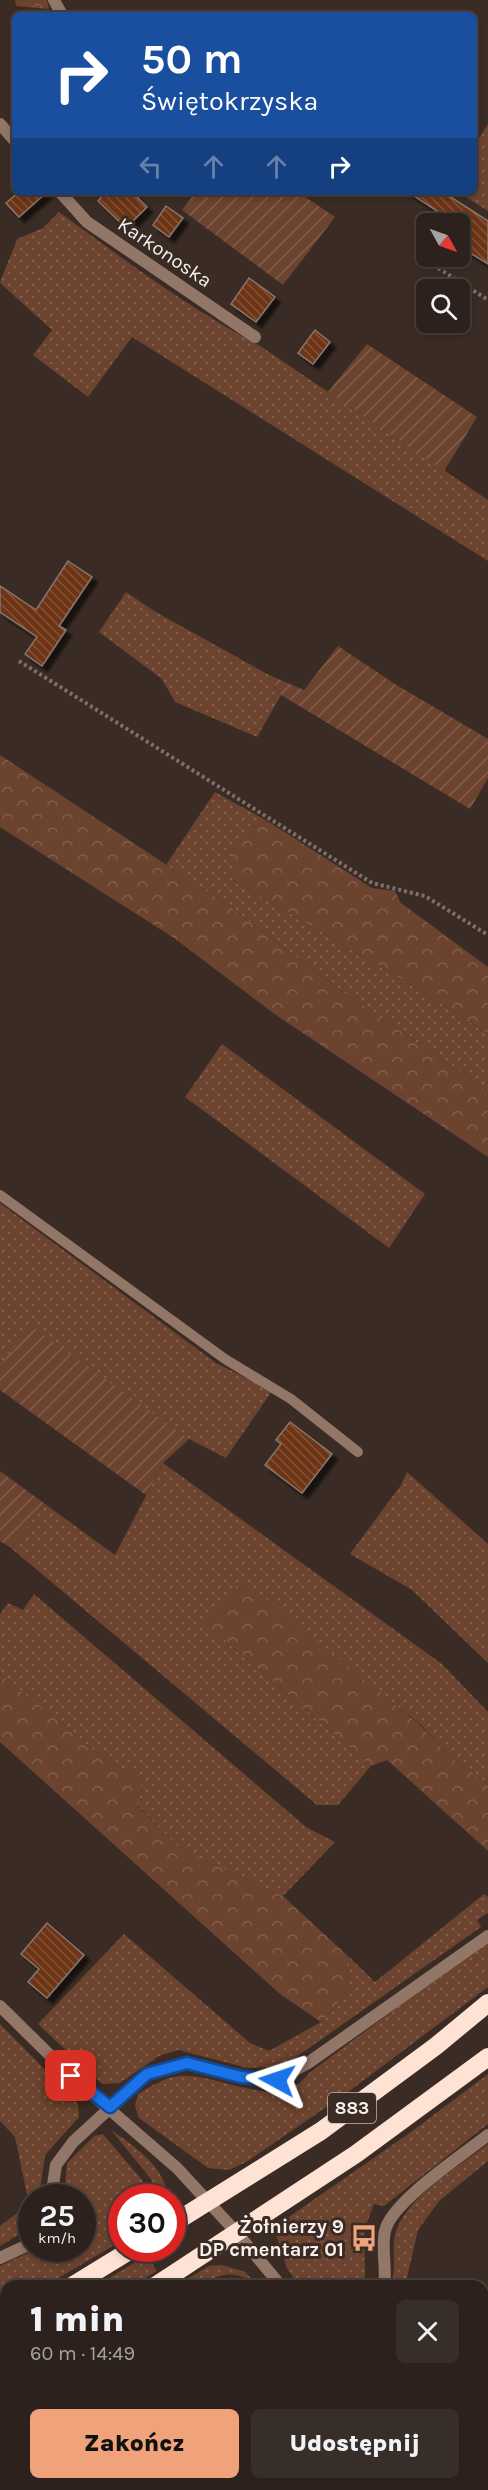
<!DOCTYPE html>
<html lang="pl">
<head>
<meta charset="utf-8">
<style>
	body { margin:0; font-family:Karla,sans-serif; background:#382e29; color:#f1f3f6; height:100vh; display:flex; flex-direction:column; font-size:22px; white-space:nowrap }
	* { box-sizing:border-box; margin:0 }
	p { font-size:20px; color:#a6a3a3 }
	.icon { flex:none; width:33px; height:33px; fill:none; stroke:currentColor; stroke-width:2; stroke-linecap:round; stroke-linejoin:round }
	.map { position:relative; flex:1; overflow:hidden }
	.details { position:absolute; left:0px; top:2280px; width:489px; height:210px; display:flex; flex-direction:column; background:#2c211c; border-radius:18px 18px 0 0; box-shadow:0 3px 9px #0003,0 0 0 2px #483e3b }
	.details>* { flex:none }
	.guide { position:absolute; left:12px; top:12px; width:465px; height:183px; border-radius:9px; box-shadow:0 3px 9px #0003,0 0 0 2px #483e3b; background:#1a4fa0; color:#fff; overflow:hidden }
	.needle { width:39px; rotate:130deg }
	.tools { position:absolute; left:416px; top:213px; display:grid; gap:12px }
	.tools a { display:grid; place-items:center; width:54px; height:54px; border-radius:9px; background:#2c211c; box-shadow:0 3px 9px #0003,0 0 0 2px #483e3b; font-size:30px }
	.speed { position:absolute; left:18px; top:2184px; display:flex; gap:12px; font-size:30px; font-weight:700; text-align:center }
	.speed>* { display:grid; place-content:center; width:78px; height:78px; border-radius:50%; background:#2c211c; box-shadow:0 3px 9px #0003,0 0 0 2px #483e3b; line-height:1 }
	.speed small { font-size:15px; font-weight:400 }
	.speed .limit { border:9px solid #d22; background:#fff; color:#111 }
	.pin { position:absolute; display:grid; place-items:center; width:51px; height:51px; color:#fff; margin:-26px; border-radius:12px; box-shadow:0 3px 9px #0006 }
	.me { position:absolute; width:66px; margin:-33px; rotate:275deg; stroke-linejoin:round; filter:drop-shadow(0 0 4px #0008) }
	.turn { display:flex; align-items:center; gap:21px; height:126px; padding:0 30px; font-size:27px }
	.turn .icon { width:78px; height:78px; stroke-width:2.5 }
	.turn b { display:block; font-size:42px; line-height:51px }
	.lanes { display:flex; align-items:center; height:57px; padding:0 30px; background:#0003; justify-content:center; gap:30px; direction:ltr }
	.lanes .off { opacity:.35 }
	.round { display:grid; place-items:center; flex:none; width:63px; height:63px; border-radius:9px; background:#382e29 }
	.summary { display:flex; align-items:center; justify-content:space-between; height:102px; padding:0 30px }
	h1 { font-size:36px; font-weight:800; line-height:45px }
	.cta { display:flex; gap:12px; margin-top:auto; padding:12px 30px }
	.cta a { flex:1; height:69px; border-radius:9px; background:#f0a27a; color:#111; font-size:24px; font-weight:800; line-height:69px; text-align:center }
	.cta a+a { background:#382e29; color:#f1f3f6 }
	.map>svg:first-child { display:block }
</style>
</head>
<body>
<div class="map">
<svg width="488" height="2490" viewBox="0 0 488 2490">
	<defs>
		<pattern id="grass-dots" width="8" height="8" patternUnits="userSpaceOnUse" patternTransform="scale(1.5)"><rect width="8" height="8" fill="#6c432e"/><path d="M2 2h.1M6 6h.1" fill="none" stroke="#825e4c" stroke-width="1.8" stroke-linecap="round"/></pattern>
		<pattern id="forest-crowns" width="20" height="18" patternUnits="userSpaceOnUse" patternTransform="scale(1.5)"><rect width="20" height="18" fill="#6c432e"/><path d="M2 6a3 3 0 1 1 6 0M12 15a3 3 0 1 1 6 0" fill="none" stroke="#825e4c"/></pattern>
		<pattern id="garden-furrows" width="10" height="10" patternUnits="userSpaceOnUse" patternTransform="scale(1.5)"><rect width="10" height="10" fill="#6c432e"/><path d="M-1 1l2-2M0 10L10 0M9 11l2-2" fill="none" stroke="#825e4c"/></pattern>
		<pattern id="building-back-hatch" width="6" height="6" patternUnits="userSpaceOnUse" patternTransform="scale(1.5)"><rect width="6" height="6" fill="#6d3413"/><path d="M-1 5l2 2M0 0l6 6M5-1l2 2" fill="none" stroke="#835236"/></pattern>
		<filter id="shadow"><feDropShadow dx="5.5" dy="5.5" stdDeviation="1.5" flood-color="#0009"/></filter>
	</defs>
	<rect width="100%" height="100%" fill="#3a2c25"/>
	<g fill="url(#grass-dots)">
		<polygon points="488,124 488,211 458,192 474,192 474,146"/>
		<path d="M59 212C124 260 189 308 260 346L488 500V561L132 337 88 397 33 355 52 330 0 283C3 272 13 252 17 239L43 228Z"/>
		<polygon points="126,592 154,611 269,675 281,695 257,737 175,702 162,679 99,632"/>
		<polygon points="215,792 269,822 249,827 233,880 423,992 488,1034 488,1091 339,989 226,904 166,865"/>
		<polygon points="222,1044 425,1194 389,1248 185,1097"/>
		<polygon points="0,1203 216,1363 272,1391 226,1458 189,1439 0,1366"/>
		<polygon points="163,1463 442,1664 488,1712 488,1784 452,1758 421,1725 341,1662 205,1623 371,1766 338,1805 317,1805 11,1548 45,1504 115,1555"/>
		<polygon points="407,1472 488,1544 488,1663 412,1590 350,1554 401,1485"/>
		<polygon points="34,1594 306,1827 335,1842 283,1896 180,1849 138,1806 142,1779 105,1759 0,1674 0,1614 8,1603 23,1610"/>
		<polygon points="484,1894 488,1897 488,1913 477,1920 481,1927 282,2067 248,2068 178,2050 159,2056 120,2083 102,2084 38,2024 124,1934 250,2043 269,2051 321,2022 345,1995 350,1958 375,1982"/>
		<path d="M488 1940V1987L348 2092 248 2161 229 2170 208 2168 139 2118 135 2106 138 2094C151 2086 165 2077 181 2076 219 2073 281 2114 309 2073Z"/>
		<polygon points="0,2024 78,2103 79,2117 45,2155 39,2197 32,2198 31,2227 0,2246 0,2226 29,2204 15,2137 0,2121"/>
		<polygon points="488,2074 488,2124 384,2206 374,2204 364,2230 365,2278 376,2279 372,2286 299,2286 287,2268 276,2235 286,2219 411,2132"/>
		<path d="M111 2130C133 2145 167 2168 167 2197H156L151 2179Z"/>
		<polygon points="103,2134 142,2180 148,2197 122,2198 121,2241 45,2286 6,2286 6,2309 0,2313 0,2266 36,2249 82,2248 82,2198 64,2197 67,2163 94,2136"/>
		<path d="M488 2144V2161L439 2201 418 2230 405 2286H391C396 2270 393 2257 394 2241 398 2201 459 2167 488 2144Z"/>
		<polygon points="147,2255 157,2271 131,2286 96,2286"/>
		<path d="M222 2265 245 2272 256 2283C217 2262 217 2286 183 2286L181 2283 209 2266Z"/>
		<polygon points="6,2417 6,2457 0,2461 0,2421"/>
		<polygon points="47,2484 99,2484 102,2488 50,2490"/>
		<polygon points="210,2484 251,2484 256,2490 234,2490 232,2488 229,2490 207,2490"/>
		<polygon points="340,2484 379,2484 372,2490 345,2490"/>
	</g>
	<g fill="url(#forest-crowns)">
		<polygon points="15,0 47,0 49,9 16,6"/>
		<polygon points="0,755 226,904 339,989 488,1091 488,1157 276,1015 174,938 0,827"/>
		<polygon points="269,822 372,888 395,891 401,903 488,967 488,1034 423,992 233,880 231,851 249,827"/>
		<polygon points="242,1579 421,1726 452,1758 488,1784 488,1851 387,1760 371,1766 205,1623"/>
		<polygon points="0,1674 105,1759 142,1779 138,1807 181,1849 283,1896 350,1958 345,1995 321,2022 280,1994 0,1742"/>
		<polygon points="99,2484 210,2484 207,2490 104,2490"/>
	</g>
	<g fill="url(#garden-furrows)">
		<polygon points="196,192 298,192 335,217 283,285 182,210"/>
		<polygon points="367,344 477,417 444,471 328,392"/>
		<polygon points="338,646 395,684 488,739 488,778 470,809 281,695 269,675 304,690"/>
		<polygon points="31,1326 189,1439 163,1463 146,1495 0,1390 0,1366"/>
		<polygon points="0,1471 45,1504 11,1548 0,1541"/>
	</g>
	<g fill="url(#building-back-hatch)" stroke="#87766e" stroke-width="1.5" filter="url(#shadow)">
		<polygon points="19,192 47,192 19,217 6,203"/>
		<polygon points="106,192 132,192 147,207 126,228 98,201"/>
		<polygon points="408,192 443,192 488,221 488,264 459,246 459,224 444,224 448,218"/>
		<polygon points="166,206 183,218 169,237 153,225"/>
		<polygon points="249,278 275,297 256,322 231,304"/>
		<polygon points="315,330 330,342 313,364 298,353"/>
		<polygon points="68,561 92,577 59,626 66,630 42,666 25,654 37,637 0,612 0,586 36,610"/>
		<polygon points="290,1422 332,1454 302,1493 265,1465 281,1444 276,1440"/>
		<polygon points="47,1923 84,1955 47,1998 28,1982 39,1969 21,1954"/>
	</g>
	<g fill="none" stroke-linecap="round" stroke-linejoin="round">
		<g stroke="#7d706a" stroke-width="4" stroke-dasharray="3 3" stroke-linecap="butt">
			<polyline points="418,255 488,300"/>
			<polyline points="19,661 372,883 425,896 488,935"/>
			<polyline points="212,2286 233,2279 249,2286"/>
			<polyline points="0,2414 6,2410"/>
		</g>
		<g stroke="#927668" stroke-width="10">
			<polyline points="0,1195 225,1359 291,1399 358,1452"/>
			<polyline points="0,2472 6,2467"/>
		</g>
		<g stroke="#927668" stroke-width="12">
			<polyline points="54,0 62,15"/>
			<polyline points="0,124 15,141"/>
			<polyline points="60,192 87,222 255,337"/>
			<polyline points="0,2006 71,2076 177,2168 237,2233 281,2286"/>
			<polyline points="51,2198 56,2165 73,2142 147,2074 187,2063 241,2077 277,2080 308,2063 488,1936"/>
			<polyline points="0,2258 32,2243"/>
			<path d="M384 2286C387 2268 381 2249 385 2231 391 2202 463 2155 488 2135"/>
			<polyline points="454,2484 459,2490"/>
		</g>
		<g stroke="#fee2d4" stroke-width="18">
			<polyline points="172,2224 321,2131 436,2046 488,2003"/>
			<polyline points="72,2286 134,2248"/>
			<polyline points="155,2286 356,2154 488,2057"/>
			<polyline points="0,2327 6,2324"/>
			<polyline points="0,2380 6,2377"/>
		</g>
	</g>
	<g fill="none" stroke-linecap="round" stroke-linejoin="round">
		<defs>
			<polyline id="route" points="71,2076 110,2107 147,2074 187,2063 241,2077 277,2080"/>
		</defs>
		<use href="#route" stroke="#114b97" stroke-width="15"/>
		<use href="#route" stroke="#1a73e8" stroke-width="10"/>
	</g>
	<defs>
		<symbol id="bus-bare" viewBox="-9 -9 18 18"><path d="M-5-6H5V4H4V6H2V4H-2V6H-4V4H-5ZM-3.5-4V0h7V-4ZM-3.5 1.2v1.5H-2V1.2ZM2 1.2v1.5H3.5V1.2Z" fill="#f0a27a" stroke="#3a2c25" stroke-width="2.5" paint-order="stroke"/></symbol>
	</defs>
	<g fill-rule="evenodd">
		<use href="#bus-bare" x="345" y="2219" width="38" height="38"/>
	</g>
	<g text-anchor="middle" stroke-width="6" stroke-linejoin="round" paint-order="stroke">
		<rect fill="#3a2c25" stroke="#c0b5b0" stroke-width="1.5" x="328" y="2093" width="48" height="30" rx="4.5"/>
		<g font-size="18" font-weight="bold" fill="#faf0ec">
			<text x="352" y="2114">883</text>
		</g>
		<g font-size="20" fill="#faf0ec" stroke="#3a2c25">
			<text transform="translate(165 252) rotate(34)" y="7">Karkonoska</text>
		</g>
		<g font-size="20" font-weight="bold" fill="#faf0ec" stroke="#3a2c25" text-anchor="end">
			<text x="344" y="2233">Żołnierzy 9<tspan x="344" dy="23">DP cmentarz 01</tspan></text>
		</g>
	</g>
</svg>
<div class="tools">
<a><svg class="needle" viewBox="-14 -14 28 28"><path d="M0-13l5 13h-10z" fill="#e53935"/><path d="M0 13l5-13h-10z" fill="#a6a3a3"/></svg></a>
<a><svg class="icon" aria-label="search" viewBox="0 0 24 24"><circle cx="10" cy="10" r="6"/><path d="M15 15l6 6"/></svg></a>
</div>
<div class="speed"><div>25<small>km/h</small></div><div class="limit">30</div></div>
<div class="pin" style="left:71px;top:2076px;background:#d93025"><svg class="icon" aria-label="arrive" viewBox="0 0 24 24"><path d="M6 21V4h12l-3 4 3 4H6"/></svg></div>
<svg class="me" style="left:277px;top:2080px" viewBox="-20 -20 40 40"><path d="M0-17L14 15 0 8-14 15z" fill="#1a73e8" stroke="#fff" stroke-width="4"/></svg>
<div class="guide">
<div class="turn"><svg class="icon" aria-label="right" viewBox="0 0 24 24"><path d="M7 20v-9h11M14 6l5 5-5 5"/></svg><div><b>50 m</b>Świętokrzyska</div></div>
<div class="lanes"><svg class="icon off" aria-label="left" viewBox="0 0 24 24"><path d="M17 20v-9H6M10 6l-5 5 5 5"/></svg><svg class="icon off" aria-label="ahead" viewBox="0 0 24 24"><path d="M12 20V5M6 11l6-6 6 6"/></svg><svg class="icon off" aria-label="ahead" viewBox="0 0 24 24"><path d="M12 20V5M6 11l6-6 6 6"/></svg><svg class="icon" aria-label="right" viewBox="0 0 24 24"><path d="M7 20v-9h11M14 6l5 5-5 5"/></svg></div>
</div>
<section class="details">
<div class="summary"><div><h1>1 min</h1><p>60 m · 14:49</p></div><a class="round"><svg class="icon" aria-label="close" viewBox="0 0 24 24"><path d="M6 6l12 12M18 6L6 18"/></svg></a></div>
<div class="cta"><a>Zakończ</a><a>Udostępnij</a></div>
</section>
</div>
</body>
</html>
